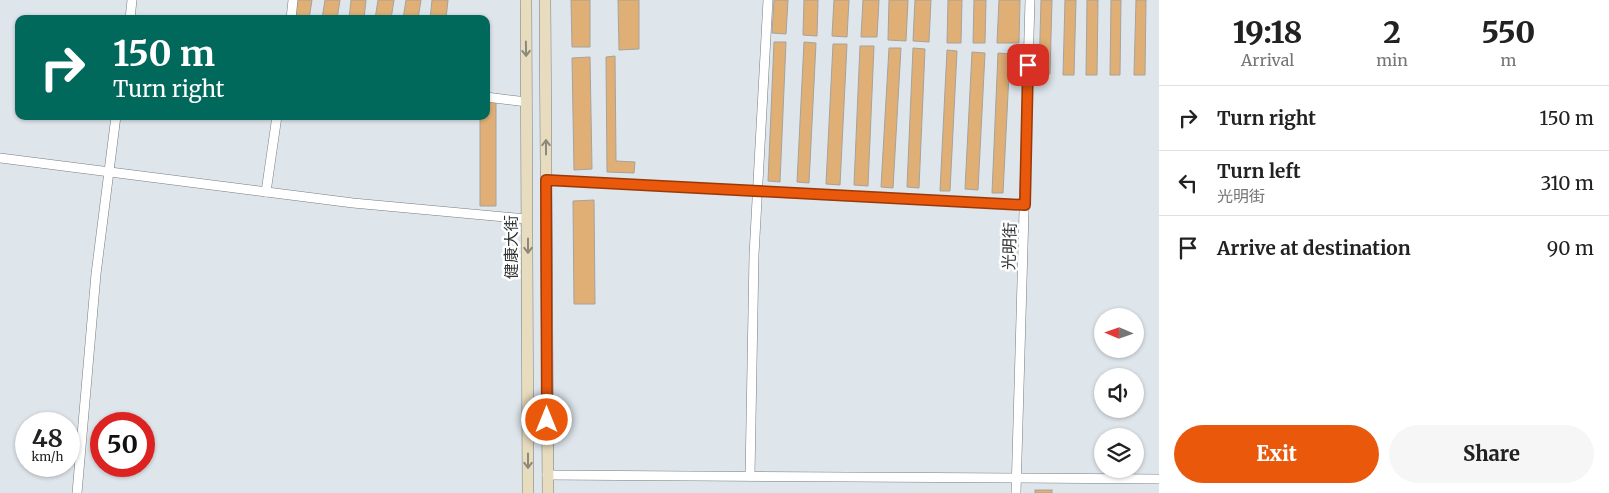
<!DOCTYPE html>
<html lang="en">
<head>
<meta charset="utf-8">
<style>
	body { margin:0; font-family:Merriweather,"Noto Sans SC",serif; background:#f6f6f6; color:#222; height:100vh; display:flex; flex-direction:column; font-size:19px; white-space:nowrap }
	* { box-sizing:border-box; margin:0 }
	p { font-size:16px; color:#767676 }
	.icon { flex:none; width:28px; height:28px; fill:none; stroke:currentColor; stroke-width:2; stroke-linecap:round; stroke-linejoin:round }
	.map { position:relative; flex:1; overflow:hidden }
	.panel { display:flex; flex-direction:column; background:#fff; width:450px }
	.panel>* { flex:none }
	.hud { position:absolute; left:15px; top:15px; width:475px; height:105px; border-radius:10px; box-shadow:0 1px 4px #0004; background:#00695c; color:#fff; overflow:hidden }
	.needle { width:32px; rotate:272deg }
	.tools { position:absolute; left:1094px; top:308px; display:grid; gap:10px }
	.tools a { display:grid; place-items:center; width:50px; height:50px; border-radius:50%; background:#fff; box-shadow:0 1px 4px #0004; font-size:25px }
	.speed { position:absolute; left:15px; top:412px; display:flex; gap:10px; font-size:25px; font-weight:700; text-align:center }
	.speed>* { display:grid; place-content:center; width:65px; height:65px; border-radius:50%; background:#fff; box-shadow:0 1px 4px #0004; line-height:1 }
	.speed small { font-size:12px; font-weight:400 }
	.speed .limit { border:8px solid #d22; background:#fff; color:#111 }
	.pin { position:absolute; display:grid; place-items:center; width:42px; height:42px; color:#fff; margin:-21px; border-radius:10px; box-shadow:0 2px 8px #0006 }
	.me { position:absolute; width:55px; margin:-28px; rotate:0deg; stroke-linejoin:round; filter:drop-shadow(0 0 4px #0008) }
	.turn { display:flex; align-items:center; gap:18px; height:105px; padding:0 15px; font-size:22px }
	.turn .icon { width:65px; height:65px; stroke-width:2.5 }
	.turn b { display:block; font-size:35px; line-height:42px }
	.eta { display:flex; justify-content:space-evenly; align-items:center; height:85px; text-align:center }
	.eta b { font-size:30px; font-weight:800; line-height:35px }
	.primary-button { display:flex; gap:10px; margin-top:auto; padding:10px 15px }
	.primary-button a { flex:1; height:58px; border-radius:30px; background:#ea580c; color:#fff; font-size:20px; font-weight:800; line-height:58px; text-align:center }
	.primary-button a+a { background:#f6f6f6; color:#222 }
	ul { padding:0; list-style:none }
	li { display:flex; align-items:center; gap:15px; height:65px; padding:0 15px; border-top:1px solid #e0e0e0 }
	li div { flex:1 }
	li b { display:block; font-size:19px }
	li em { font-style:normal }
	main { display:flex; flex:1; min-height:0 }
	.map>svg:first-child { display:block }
</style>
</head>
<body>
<main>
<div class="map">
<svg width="1159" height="493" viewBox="0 0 1159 493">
	<rect width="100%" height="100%" fill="#dee5eb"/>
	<g fill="#dfaf75" stroke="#a7a29c">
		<polygon points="297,0 312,0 309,19 294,19"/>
		<polygon points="325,0 340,0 337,19 322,19"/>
		<polygon points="351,0 366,0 364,19 349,19"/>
		<polygon points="378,0 394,0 391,19 375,19"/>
		<polygon points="406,0 421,0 418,19 403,19"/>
		<polygon points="432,0 448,0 446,19 430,19"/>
		<polygon points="571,0 590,0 590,47 572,47"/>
		<polygon points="618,0 639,0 639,49 619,50"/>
		<polygon points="774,0 788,0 786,34 772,33"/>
		<polygon points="804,0 818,0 817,36 803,35"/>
		<polygon points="834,0 849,0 847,37 832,36"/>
		<polygon points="863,0 879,0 877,37 861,37"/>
		<polygon points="889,0 908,0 906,41 888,40"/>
		<polygon points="915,0 931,0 929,42 913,41"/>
		<polygon points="948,0 962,0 961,43 947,43"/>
		<polygon points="974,0 986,0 985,43 973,43"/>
		<polygon points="999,0 1020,0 1019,43 997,43"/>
		<polygon points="1041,0 1052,0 1050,74 1039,74"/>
		<polygon points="1065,0 1076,0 1074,75 1063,75"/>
		<polygon points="1087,0 1098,0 1097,75 1086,75"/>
		<polygon points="1111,0 1121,0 1120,75 1110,75"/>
		<polygon points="1136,0 1146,0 1145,75 1134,75"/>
		<polygon points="774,42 786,42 780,182 768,181"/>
		<polygon points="804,42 816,43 809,183 797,182"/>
		<polygon points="833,44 847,44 840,185 826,184"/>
		<polygon points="860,46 874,46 868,186 854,185"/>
		<polygon points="889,48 901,48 893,188 881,187"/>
		<polygon points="913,48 925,49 919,188 907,187"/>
		<polygon points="947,50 957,51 950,191 940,191"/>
		<polygon points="972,52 985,53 978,190 965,189"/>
		<polygon points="998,53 1010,54 1003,193 992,193"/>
		<polygon points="615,56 616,161 635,162 634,173 607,172 606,57"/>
		<polygon points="590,57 592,169 574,170 572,58"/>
		<polygon points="486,102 496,102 496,206 480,206 480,116 486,116"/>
		<polygon points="594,200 595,304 574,304 573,201"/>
		<rect x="1035" y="490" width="17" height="3"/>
	</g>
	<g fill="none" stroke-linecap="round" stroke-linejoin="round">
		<defs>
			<g id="street">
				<polyline points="130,19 132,0"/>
				<polyline points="291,19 293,0"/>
				<polyline points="486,97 527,102"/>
				<polyline points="0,158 353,203 527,219"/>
				<polyline points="546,180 1025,205"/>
				<polyline points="266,192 277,116"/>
				<polyline points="547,475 1159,479"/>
				<polyline points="750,476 754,255 768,0"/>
				<polyline points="77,493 96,274 116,116"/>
				<polyline points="1016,493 1030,0"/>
			</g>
			<g id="secondary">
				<polyline points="526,0 528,493"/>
				<polyline points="545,0 548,493"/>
			</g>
		</defs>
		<use href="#street" stroke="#767d82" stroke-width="10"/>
		<use href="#secondary" stroke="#767d82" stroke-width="12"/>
		<use href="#street" stroke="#fff" stroke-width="9"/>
		<use href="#secondary" stroke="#e8dcbf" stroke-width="11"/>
	</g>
	<defs><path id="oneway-shaft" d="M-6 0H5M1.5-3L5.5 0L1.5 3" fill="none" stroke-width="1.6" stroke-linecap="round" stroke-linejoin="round" transform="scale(1.25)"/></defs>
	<g stroke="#8c887a">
		<use href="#oneway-shaft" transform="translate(526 49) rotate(89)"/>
		<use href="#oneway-shaft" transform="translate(546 147) rotate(-90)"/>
		<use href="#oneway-shaft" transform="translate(528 246) rotate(90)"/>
		<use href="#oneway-shaft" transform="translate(528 461) rotate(90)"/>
	</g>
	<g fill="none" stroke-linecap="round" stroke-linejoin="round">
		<defs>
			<polyline id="route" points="547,420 546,180 1025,205 1028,65"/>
		</defs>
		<use href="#route" stroke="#983908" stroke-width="12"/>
		<use href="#route" stroke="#ea580c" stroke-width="9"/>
	</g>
	<g text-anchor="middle" stroke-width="5" stroke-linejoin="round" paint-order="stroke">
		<g font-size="16" fill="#313436" stroke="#fff">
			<text transform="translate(1009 246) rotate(-88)" y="6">光明街</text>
			<text transform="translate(511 247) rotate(-90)" y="6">健康大街</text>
		</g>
	</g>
</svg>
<div class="tools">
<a><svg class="needle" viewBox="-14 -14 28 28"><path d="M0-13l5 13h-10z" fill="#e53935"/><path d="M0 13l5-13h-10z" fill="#767676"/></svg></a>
<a><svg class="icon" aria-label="sound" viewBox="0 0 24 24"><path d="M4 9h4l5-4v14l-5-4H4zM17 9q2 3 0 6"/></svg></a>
<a><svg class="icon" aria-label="layers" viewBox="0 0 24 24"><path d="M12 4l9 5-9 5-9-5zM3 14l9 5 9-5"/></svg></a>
</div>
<div class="speed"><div>48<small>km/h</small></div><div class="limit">50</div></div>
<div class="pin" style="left:1028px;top:65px;background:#d93025"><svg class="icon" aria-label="arrive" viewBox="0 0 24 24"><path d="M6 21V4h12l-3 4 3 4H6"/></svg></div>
<svg class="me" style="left:547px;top:420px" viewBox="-20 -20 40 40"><circle r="17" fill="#ea580c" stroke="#fff" stroke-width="3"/><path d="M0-11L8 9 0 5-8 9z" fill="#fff"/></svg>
<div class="hud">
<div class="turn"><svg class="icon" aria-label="right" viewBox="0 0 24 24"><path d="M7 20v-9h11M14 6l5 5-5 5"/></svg><div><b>150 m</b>Turn right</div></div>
</div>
</div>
<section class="panel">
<div class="eta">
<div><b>19:18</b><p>Arrival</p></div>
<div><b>2</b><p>min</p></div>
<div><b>550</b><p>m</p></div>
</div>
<ul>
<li><svg class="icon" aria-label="right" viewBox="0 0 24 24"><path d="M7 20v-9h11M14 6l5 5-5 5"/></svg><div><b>Turn right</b></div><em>150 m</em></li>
<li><svg class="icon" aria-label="left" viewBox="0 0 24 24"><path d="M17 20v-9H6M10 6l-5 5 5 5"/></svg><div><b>Turn left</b><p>光明街</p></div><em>310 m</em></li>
<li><svg class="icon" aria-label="arrive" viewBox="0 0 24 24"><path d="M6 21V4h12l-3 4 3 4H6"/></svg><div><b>Arrive at destination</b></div><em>90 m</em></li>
</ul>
<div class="primary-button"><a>Exit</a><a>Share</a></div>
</section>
</main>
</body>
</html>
